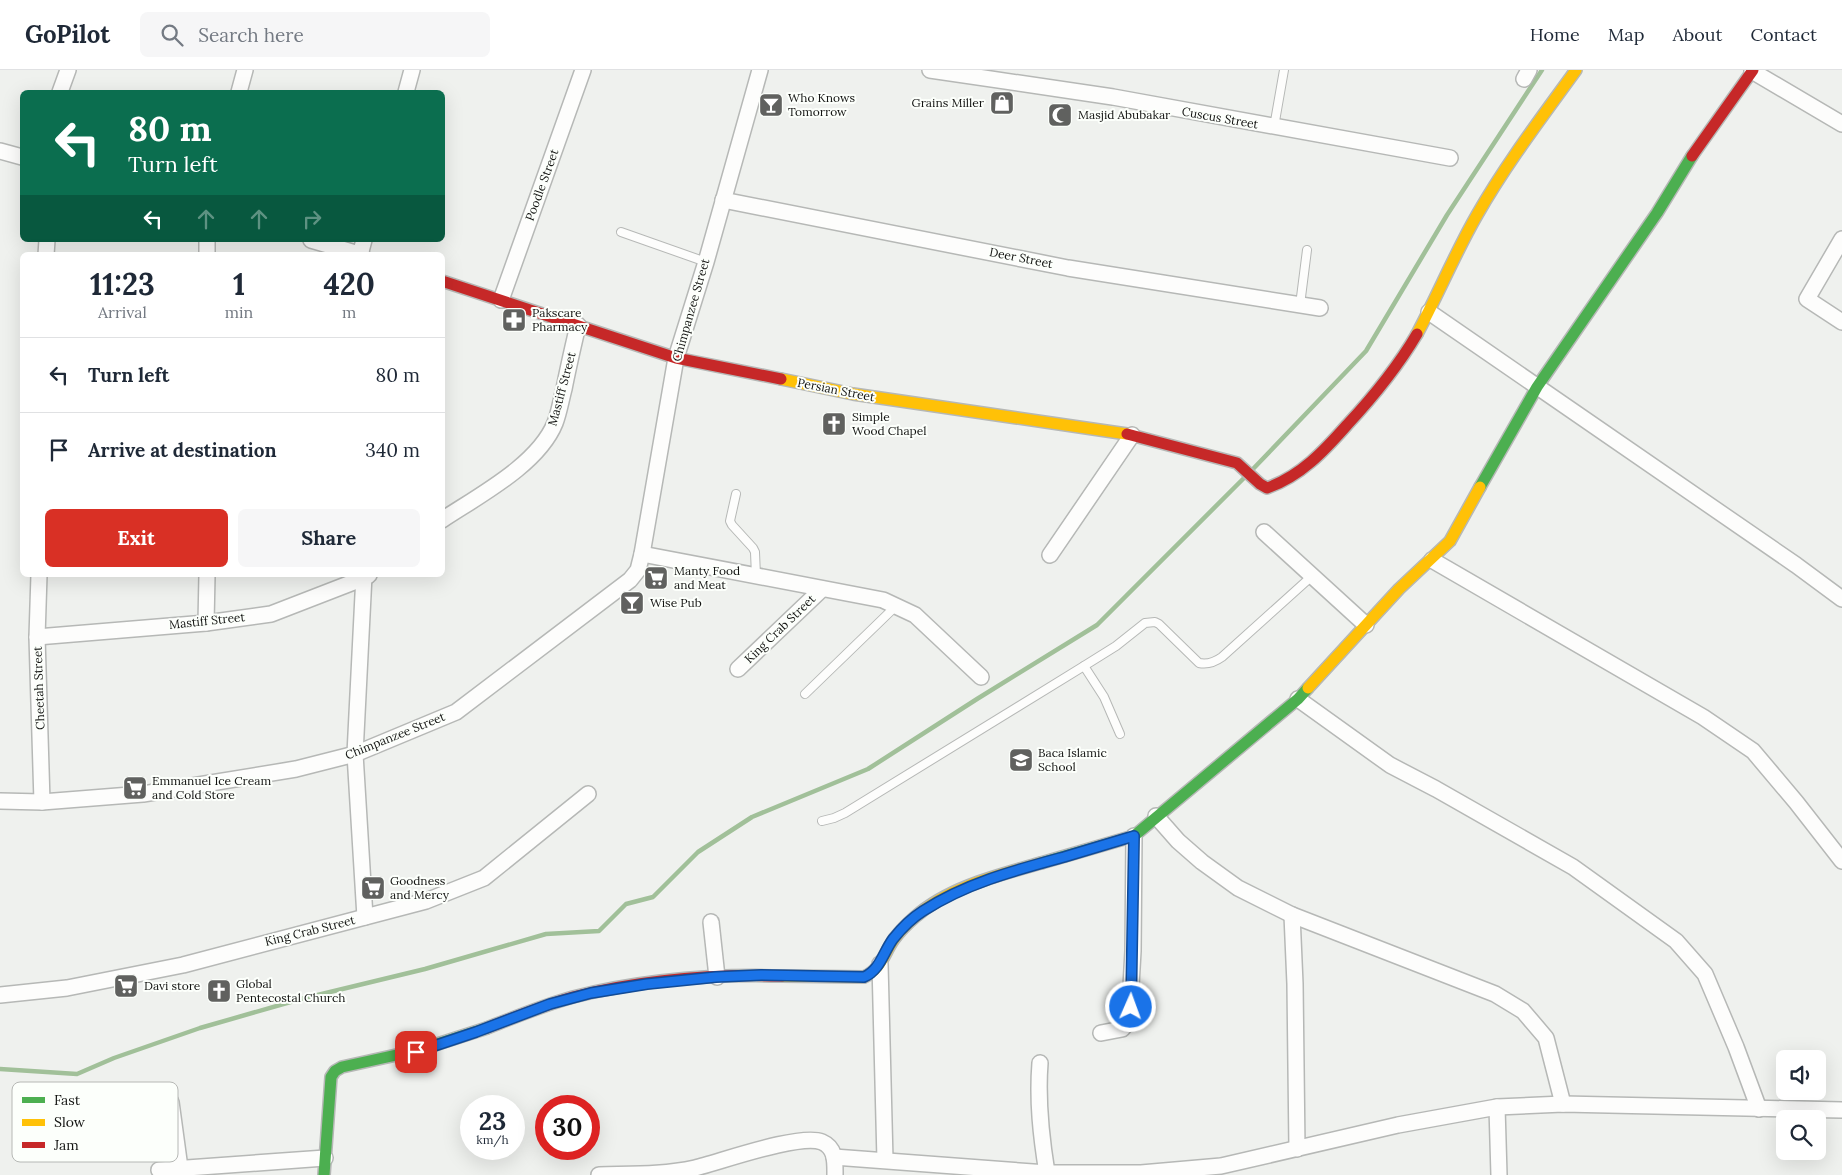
<!DOCTYPE html>
<html lang="en">
<head>
<meta charset="utf-8">
<style>
	body { margin:0; font-family:Lora,serif; background:#f6f6f7; color:#1f2937; height:100vh; display:flex; flex-direction:column; font-size:19px; white-space:nowrap }
	* { box-sizing:border-box; margin:0 }
	p { font-size:16px; color:#747a83 }
	.icon { flex:none; width:28px; height:28px; fill:none; stroke:currentColor; stroke-width:2; stroke-linecap:round; stroke-linejoin:round }
	.map { position:relative; flex:1; overflow:hidden }
	.side { position:absolute; left:20px; top:182px; width:425px; height:325px; display:flex; flex-direction:column; background:#fff; border-radius:8px; box-shadow:0 5px 20px #0002 }
	.side>* { flex:none }
	.hud { position:absolute; left:20px; top:20px; width:425px; height:152px; border-radius:8px; box-shadow:0 5px 20px #0002; background:#0b6e4f; color:#fff; overflow:hidden }
	.buttons { position:absolute; left:1776px; top:980px; display:grid; gap:10px }
	.buttons a { display:grid; place-items:center; width:50px; height:50px; border-radius:8px; background:#fff; box-shadow:0 5px 20px #0002; font-size:25px }
	.speed { position:absolute; left:460px; top:1025px; display:flex; gap:10px; font-size:25px; font-weight:700; text-align:center }
	.speed>* { display:grid; place-content:center; width:65px; height:65px; border-radius:50%; background:#fff; box-shadow:0 5px 20px #0002; line-height:1 }
	.speed small { font-size:12px; font-weight:400 }
	.speed .limit { border:8px solid #d22; background:#fff; color:#111 }
	.pin { position:absolute; display:grid; place-items:center; width:42px; height:42px; color:#fff; margin:-21px; border-radius:10px; box-shadow:0 2px 8px #0006 }
	.me { position:absolute; width:55px; margin:-28px; rotate:2deg; stroke-linejoin:round; filter:drop-shadow(0 0 4px #0008) }
	.turn { display:flex; align-items:center; gap:18px; height:105px; padding:0 25px; font-size:22px }
	.turn .icon { width:65px; height:65px; stroke-width:2.5 }
	.turn b { display:block; font-size:35px; line-height:42px }
	.lanes { display:flex; align-items:center; height:48px; padding:0 25px; background:#0003; justify-content:center; gap:25px; direction:ltr }
	.lanes .off { opacity:.35 }
	.eta { display:flex; justify-content:space-evenly; align-items:center; height:85px; text-align:center }
	.eta b { font-size:30px; font-weight:700; line-height:35px }
	.button { display:flex; gap:10px; margin-top:auto; padding:10px 25px }
	.button a { flex:1; height:58px; border-radius:8px; background:#d93025; color:#fff; font-size:20px; font-weight:700; line-height:58px; text-align:center }
	.button a+a { background:#f6f6f7; color:#1f2937 }
	ul { padding:0; list-style:none }
	li { display:flex; align-items:center; gap:15px; height:75px; padding:0 25px; border-top:1px solid #e0e1e3 }
	li div { flex:1 }
	li b { display:block; font-size:19px }
	li em { font-style:normal }
	header { display:flex; align-items:center; gap:30px; box-sizing:border-box; height:70px; padding:0 25px; background:#fff; border-bottom:1px solid #e0e1e3 }
	header strong { font-size:24px }
	nav { display:flex; gap:28px; margin-inline-start:auto; font-size:18px }
	.search { width:350px; height:45px; background:#f6f6f7; display:flex; align-items:center; gap:12px; box-sizing:border-box; padding:0 18px; border-radius:8px; color:#747a83; font-size:19px }
	.map>svg:first-child { display:block }
</style>
</head>
<body>
<header>
<strong>GoPilot</strong>
<div class="search"><svg class="icon" aria-label="search" viewBox="0 0 24 24"><circle cx="10" cy="10" r="6"/><path d="M15 15l6 6"/></svg>Search here</div>
<nav><a>Home</a><a>Map</a><a>About</a><a>Contact</a></nav>
</header>
<div class="map">
<svg width="1842" height="1105" viewBox="0 0 1842 1105">
	<rect width="100%" height="100%" fill="#eff1ee"/>
	<g fill="none" stroke-linecap="round" stroke-linejoin="round">
		<g stroke="#a1c099" stroke-width="4.5">
			<polyline points="1253,399 1366,281 1447,145 1542,0"/>
			<polyline points="0,999 77,1004 114,988 200,958 301,929 425,899 546,864 599,861 626,834 653,827 698,782 752,747 868,699 977,629 1097,555 1244,408"/>
		</g>
		<defs>
			<g id="lane">
				<polyline points="1274,57 1284,0"/>
				<polyline points="621,162 706,192"/>
				<polyline points="1300,235 1307,180"/>
				<polyline points="736,424 730,451 732,455 753,478 755,482 756,506"/>
				<polyline points="1084,596 1104,627 1120,664"/>
				<polyline points="805,624 896,536"/>
				<path d="M822 751 834 748 845 743 1084 596 1116 576 1145 553 1155 552 1159 554 1199 593C1208 595 1215 592 1222 587L1312 506"/>
			</g>
			<g id="street">
				<polyline points="930,0 1113,27 1450,88"/>
				<polyline points="1752,1 1842,54"/>
				<polyline points="1524,9 1529,0"/>
				<polyline points="60,22 68,0"/>
				<polyline points="239,22 245,0"/>
				<polyline points="406,22 412,0"/>
				<polyline points="0,81 22,87"/>
				<polyline points="723,130 1068,198 1320,238"/>
				<polyline points="1842,169 1807,229 1842,252"/>
				<polyline points="311,170 362,185"/>
				<polyline points="46,185 47,170"/>
				<polyline points="207,185 207,170"/>
				<polyline points="360,185 364,170"/>
				<polyline points="501,230 583,0"/>
				<polyline points="1429,242 1796,495 1842,529"/>
				<path d="M442 450C478 426 538 395 555 353 559 343 561 330 564 319 568 298 573 277 578 255"/>
				<polyline points="1264,462 1366,555"/>
				<polyline points="642,484 883,530 915,545 981,607"/>
				<polyline points="1050,485 1132,365"/>
				<polyline points="1432,490 1703,647 1753,681 1796,732 1842,791"/>
				<polyline points="39,505 37,567 42,732"/>
				<polyline points="364,505 355,684 365,847"/>
				<polyline points="206,553 207,505"/>
				<polyline points="37,567 206,553 271,544 364,508 369,505"/>
				<polyline points="738,599 822,519"/>
				<polyline points="1298,629 1390,695 1436,719 1573,797 1676,871 1705,904 1736,977 1759,1039"/>
				<polyline points="0,731 42,732 143,724 296,699 355,684 456,642 630,510 638,500 642,484 676,288 706,192 760,0"/>
				<polyline points="1156,746 1178,771 1202,792 1238,818 1292,845 1495,924 1523,941 1546,968 1563,1034"/>
				<polyline points="1292,845 1295,914 1297,1079"/>
				<polyline points="711,852 717,907"/>
				<polyline points="880,894 885,1090"/>
				<polyline points="0,925 67,918 183,895 426,831 484,808 588,724"/>
				<polyline points="1101,963 1122,959 1129,951 1133,881 1134,766"/>
				<path d="M1040 993C1037 1031 1041 1066 1047 1103"/>
				<polyline points="171,1032 180,1098"/>
				<polyline points="1497,1037 1499,1105"/>
				<polyline points="834,1087 1047,1103 1141,1103 1221,1096 1398,1055 1497,1037 1563,1034 1842,1040"/>
				<polyline points="159,1100 325,1088"/>
				<path d="M599 1105C631 1104 663 1105 695 1098 720 1092 800 1063 822 1072 836 1078 835 1092 835 1105"/>
			</g>
			<g id="fast">
				<polyline points="1480,417 1537,317 1657,143 1692,86"/>
				<polyline points="1041,793 1134,766 1298,629 1308,618"/>
				<polyline points="324,1105 331,1007 335,1001 342,997 419,980 487,958"/>
			</g>
			<g id="slow">
				<path d="M1417 264C1438 225 1455 183 1477 145 1506 94 1542 47 1576 0"/>
				<polyline points="781,309 853,324 1127,364"/>
				<polyline points="1308,618 1399,519 1450,471 1480,417"/>
				<path d="M782 906 864 907C881 900 884 883 894 869 900 861 908 853 915 847 949 817 999 805 1041 793"/>
			</g>
			<g id="jam">
				<polyline points="1692,86 1753,0"/>
				<polyline points="442,211 676,288 781,309"/>
				<path d="M1127 364 1237 393 1260 414 1267 418C1301 406 1324 381 1347 355 1374 326 1397 298 1417 264"/>
				<path d="M487 958C515 947 544 935 573 927 641 910 713 904 782 906"/>
			</g>
		</defs>
		<use href="#lane" stroke="#b6b8b6" stroke-width="10"/>
		<use href="#street" stroke="#b6b8b6" stroke-width="18"/>
		<use href="#fast" stroke="#b6b8b6" stroke-width="14"/>
		<use href="#slow" stroke="#b6b8b6" stroke-width="14"/>
		<use href="#jam" stroke="#b6b8b6" stroke-width="14"/>
		<use href="#lane" stroke="#fdfdfc" stroke-width="8"/>
		<use href="#street" stroke="#fdfdfc" stroke-width="15"/>
		<use href="#fast" stroke="#4caf50" stroke-width="11"/>
		<use href="#slow" stroke="#ffc107" stroke-width="11"/>
		<use href="#jam" stroke="#c62828" stroke-width="11"/>
	</g>
	<g fill="none" stroke-linecap="round" stroke-linejoin="round">
		<defs>
			<path id="route" d="M416 982 476 962 550 934 591 923 647 914 716 907 761 905 864 907C880 900 883 883 893 869 901 859 912 848 923 841 966 813 1016 800 1064 787 1088 780 1111 773 1134 766L1131 937"/>
		</defs>
		<use href="#route" stroke="#114b97" stroke-width="12"/>
		<use href="#route" stroke="#1a73e8" stroke-width="9"/>
	</g>
	<defs>
		<symbol id="shop-square" viewBox="-11 -11 22 22"><rect x="-9" y="-9" width="18" height="18" rx="4" fill="#60615f" stroke="#fcfffb"/><path d="M-5-2.5h2.3a2.7 3.5 0 0 1 5.4 0H5L5.5 6h-11ZM-1.5-2.5h3a1.5 2.3 0 0 0-3 0Z" fill="#fff"/></symbol>
		<symbol id="bar-square" viewBox="-11 -11 22 22"><rect x="-9" y="-9" width="18" height="18" rx="4" fill="#60615f" stroke="#fcfffb"/><path d="M-6-5H6L.8 .8V4.5H3.5V6h-7V4.5H-.8V.8Z" fill="#fff"/></symbol>
		<symbol id="mosque-square" viewBox="-11 -11 22 22"><rect x="-9" y="-9" width="18" height="18" rx="4" fill="#60615f" stroke="#fcfffb"/><path d="M3.5-4.9A6 6 0 1 0 3.5 4.9A5 5 0 1 1 3.5-4.9Z" fill="#fff"/></symbol>
		<symbol id="pharmacy-square" viewBox="-11 -11 22 22"><rect x="-9" y="-9" width="18" height="18" rx="4" fill="#60615f" stroke="#fcfffb"/><path d="M-2-6h4v4h4v4h-4v4h-4v-4h-4v-4h4Z" fill="#fff"/></symbol>
		<symbol id="church-square" viewBox="-11 -11 22 22"><rect x="-9" y="-9" width="18" height="18" rx="4" fill="#60615f" stroke="#fcfffb"/><path d="M-1.2-6h2.4v3.5h3.3v2.4h-3.3V6h-2.4V-.1h-3.3v-2.4h3.3Z" fill="#fff"/></symbol>
		<symbol id="supermarket-square" viewBox="-11 -11 22 22"><rect x="-9" y="-9" width="18" height="18" rx="4" fill="#60615f" stroke="#fcfffb"/><path d="M-6-5.5h2.5l.6 2H6L4.5 2H-2.5L-4.4-4H-6ZM-1.5 3.2a1.3 1.3 0 1 0 .1 0ZM3 3.2a1.3 1.3 0 1 0 .1 0Z" fill="#fff"/></symbol>
		<symbol id="school-square" viewBox="-11 -11 22 22"><rect x="-9" y="-9" width="18" height="18" rx="4" fill="#60615f" stroke="#fcfffb"/><path d="M0-5L7-2L0 1L-7-2ZM-4 1L0 2.5L4 1V4Q0 6-4 4Z" fill="#fff"/></symbol>
	</defs>
	<g fill-rule="evenodd">
		<use href="#shop-square" x="988" y="19" width="28" height="28"/>
		<use href="#bar-square" x="757" y="21" width="28" height="28"/>
		<use href="#mosque-square" x="1046" y="31" width="28" height="28"/>
		<use href="#pharmacy-square" x="500" y="236" width="28" height="28"/>
		<use href="#church-square" x="820" y="340" width="28" height="28"/>
		<use href="#supermarket-square" x="642" y="494" width="28" height="28"/>
		<use href="#bar-square" x="618" y="519" width="28" height="28"/>
		<use href="#school-square" x="1007" y="676" width="28" height="28"/>
		<use href="#supermarket-square" x="121" y="704" width="28" height="28"/>
		<use href="#supermarket-square" x="359" y="804" width="28" height="28"/>
		<use href="#supermarket-square" x="112" y="902" width="28" height="28"/>
		<use href="#church-square" x="205" y="907" width="28" height="28"/>
	</g>
	<g text-anchor="middle" stroke-width="4" stroke-linejoin="round" paint-order="stroke">
		<g font-size="12" fill="#131412" stroke="#fcfffb" text-anchor="start">
			<text x="788" y="32">Who Knows<tspan x="788" dy="14">Tomorrow</tspan></text>
			<text x="984" y="37" text-anchor="end">Grains Miller</text>
			<text x="1078" y="49">Masjid Abubakar</text>
			<text x="532" y="247">Pakscare<tspan x="532" dy="14">Pharmacy</tspan></text>
			<text x="852" y="351">Simple<tspan x="852" dy="14">Wood Chapel</tspan></text>
			<text x="674" y="505">Manty Food<tspan x="674" dy="14">and Meat</tspan></text>
			<text x="650" y="537">Wise Pub</text>
			<text x="1038" y="687">Baca Islamic<tspan x="1038" dy="14">School</tspan></text>
			<text x="152" y="715">Emmanuel Ice Cream<tspan x="152" dy="14">and Cold Store</tspan></text>
			<text x="390" y="815">Goodness<tspan x="390" dy="14">and Mercy</tspan></text>
			<text x="236" y="918">Global<tspan x="236" dy="14">Pentecostal Church</tspan></text>
			<text x="144" y="920">Davi store</text>
		</g>
		<g font-size="12" fill="#131412" stroke="#fcfffb">
			<text transform="translate(1220 48) rotate(10)" y="4">Cuscus Street</text>
			<text transform="translate(542 115) rotate(-70)" y="4">Poodle Street</text>
			<text transform="translate(1021 188) rotate(11)" y="4">Deer Street</text>
			<text transform="translate(691 240) rotate(-74)" y="4">Chimpanzee Street</text>
			<text transform="translate(562 319) rotate(-75)" y="4">Mastiff Street</text>
			<text transform="translate(836 320) rotate(11)" y="4">Persian Street</text>
			<text transform="translate(207 551) rotate(-6)" y="4">Mastiff Street</text>
			<text transform="translate(780 559) rotate(-44)" y="4">King Crab Street</text>
			<text transform="translate(39 618) rotate(-92)" y="4">Cheetah Street</text>
			<text transform="translate(395 666) rotate(-22)" y="4">Chimpanzee Street</text>
			<text transform="translate(310 861) rotate(-14)" y="4">King Crab Street</text>
		</g>
	</g>
	<rect x="12" y="1012" width="166" height="80" rx="8" fill="#fcfffb" stroke="#b6b8b5" stroke-width="1"/>
	<rect x="22" y="1027" width="23" height="6" fill="#4caf50"/>
	<rect x="22" y="1049" width="23" height="7" fill="#ffc107"/>
	<rect x="22" y="1072" width="23" height="6" fill="#c62828"/>
	<g font-size="14" fill="#131412">
		<text x="54" y="1035">Fast</text>
		<text x="54" y="1057">Slow</text>
		<text x="54" y="1080">Jam</text>
	</g>
</svg>
<div class="buttons">
<a><svg class="icon" aria-label="sound" viewBox="0 0 24 24"><path d="M4 9h4l5-4v14l-5-4H4zM17 9q2 3 0 6"/></svg></a>
<a><svg class="icon" aria-label="search" viewBox="0 0 24 24"><circle cx="10" cy="10" r="6"/><path d="M15 15l6 6"/></svg></a>
</div>
<div class="speed"><div>23<small>km/h</small></div><div class="limit">30</div></div>
<div class="pin" style="left:416px;top:982px;background:#d93025"><svg class="icon" aria-label="arrive" viewBox="0 0 24 24"><path d="M6 21V4h12l-3 4 3 4H6"/></svg></div>
<svg class="me" style="left:1131px;top:937px" viewBox="-20 -20 40 40"><circle r="17" fill="#1a73e8" stroke="#fff" stroke-width="3"/><path d="M0-11L8 9 0 5-8 9z" fill="#fff"/></svg>
<div class="hud">
<div class="turn"><svg class="icon" aria-label="left" viewBox="0 0 24 24"><path d="M17 20v-9H6M10 6l-5 5 5 5"/></svg><div><b>80 m</b>Turn left</div></div>
<div class="lanes"><svg class="icon" aria-label="left" viewBox="0 0 24 24"><path d="M17 20v-9H6M10 6l-5 5 5 5"/></svg><svg class="icon off" aria-label="ahead" viewBox="0 0 24 24"><path d="M12 20V5M6 11l6-6 6 6"/></svg><svg class="icon off" aria-label="ahead" viewBox="0 0 24 24"><path d="M12 20V5M6 11l6-6 6 6"/></svg><svg class="icon off" aria-label="right" viewBox="0 0 24 24"><path d="M7 20v-9h11M14 6l5 5-5 5"/></svg></div>
</div>
<section class="side">
<div class="eta">
<div><b>11:23</b><p>Arrival</p></div>
<div><b>1</b><p>min</p></div>
<div><b>420</b><p>m</p></div>
</div>
<ul>
<li><svg class="icon" aria-label="left" viewBox="0 0 24 24"><path d="M17 20v-9H6M10 6l-5 5 5 5"/></svg><div><b>Turn left</b></div><em>80 m</em></li>
<li><svg class="icon" aria-label="arrive" viewBox="0 0 24 24"><path d="M6 21V4h12l-3 4 3 4H6"/></svg><div><b>Arrive at destination</b></div><em>340 m</em></li>
</ul>
<div class="button"><a>Exit</a><a>Share</a></div>
</section>
</div>
</body>
</html>
